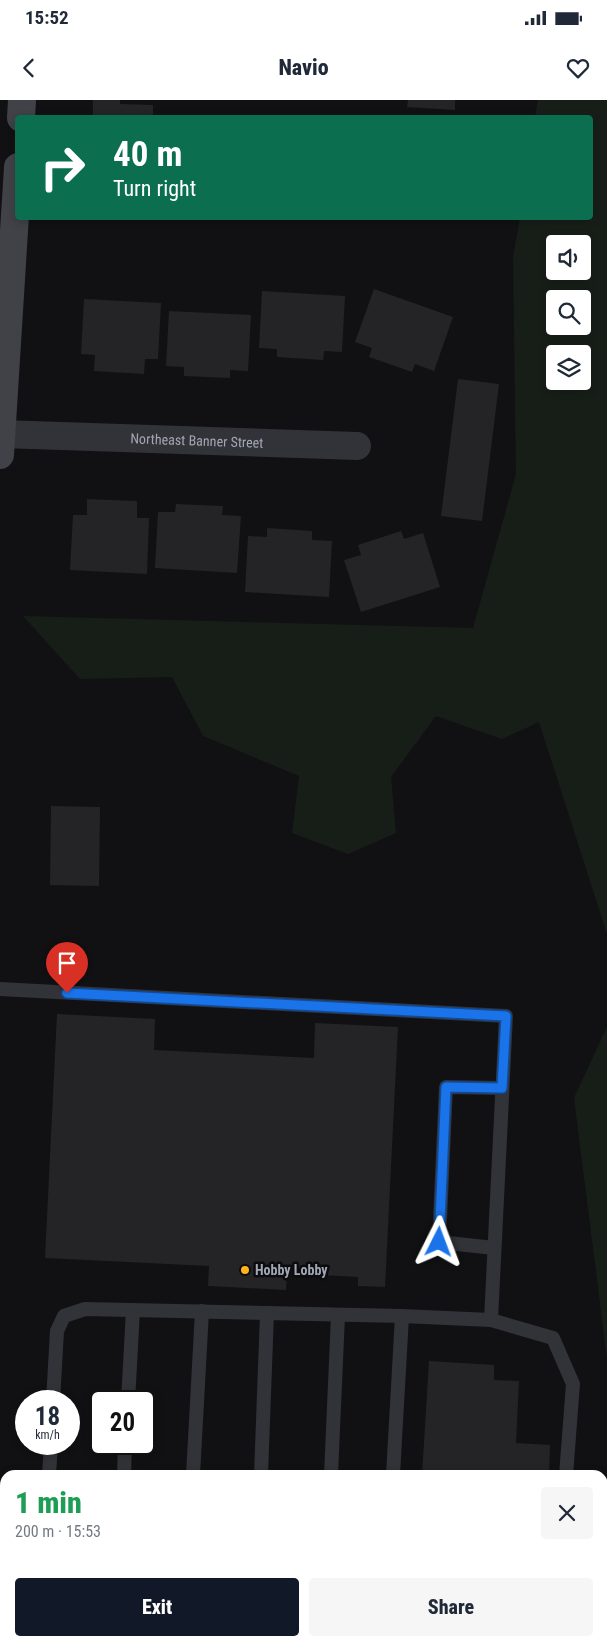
<!DOCTYPE html>
<html lang="en">
<head>
<meta charset="utf-8">
<style>
	body { margin:0; font-family:"Roboto Condensed",sans-serif; background:#f6f6f7; color:#1f2937; height:100vh; display:flex; flex-direction:column; font-size:19px; white-space:nowrap }
	* { box-sizing:border-box; margin:0 }
	p { font-size:16px; color:#747a83 }
	.icon { flex:none; width:28px; height:28px; fill:none; stroke:currentColor; stroke-width:2; stroke-linecap:round; stroke-linejoin:round }
	.map { position:relative; flex:1; overflow:hidden }
	.drawer { position:absolute; left:0px; top:1370px; width:608px; height:176px; display:flex; flex-direction:column; background:#fff; border-radius:15px 15px 0 0; box-shadow:0 2px 8px #0003 }
	.drawer>* { flex:none }
	.banner { position:absolute; left:15px; top:15px; width:578px; height:105px; border-radius:5px; box-shadow:0 2px 8px #0003; background:#0b6e4f; color:#fff; overflow:hidden }
	.tools { position:absolute; left:546px; top:135px; display:grid; gap:10px }
	.tools a { display:grid; place-items:center; width:45px; height:45px; border-radius:5px; background:#fff; box-shadow:0 2px 8px #0003; font-size:25px }
	.speed { position:absolute; left:15px; top:1290px; display:flex; gap:10px; font-size:25px; font-weight:700; text-align:center }
	.speed>* { display:grid; place-content:center; width:65px; height:65px; border-radius:50%; background:#fff; box-shadow:0 2px 8px #0003; line-height:1 }
	.speed small { font-size:12px; font-weight:400 }
	.speed .limit { border:2px solid #111; border-radius:8px; background:#fff; color:#111 }
	.pin { position:absolute; display:grid; place-items:center; width:42px; height:42px; color:#fff; margin:-51px -21px; border-radius:50% 50% 50% 0; rotate:-45deg; box-shadow:0 0 5px #0007 }
	.pin .icon { rotate:45deg }
	.me { position:absolute; width:55px; margin:-28px; rotate:3deg; stroke-linejoin:round; filter:drop-shadow(0 0 4px #0008) }
	.turn { display:flex; align-items:center; gap:18px; height:105px; padding:0 15px; font-size:22px }
	.turn .icon { width:65px; height:65px; stroke-width:2.5 }
	.turn b { display:block; font-size:35px; line-height:42px }
	.round { display:grid; place-items:center; flex:none; width:52px; height:52px; border-radius:5px; background:#f6f6f7 }
	.head { display:flex; align-items:center; justify-content:space-between; height:85px; padding:0 15px }
	h1 { font-size:30px; font-weight:800; line-height:38px; color:#1e9e55 }
	.cta { display:flex; gap:10px; margin-top:auto; padding:10px 15px }
	.cta a { flex:1; height:58px; border-radius:5px; background:#111827; color:#fff; font-size:20px; font-weight:800; line-height:58px; text-align:center }
	.cta a+a { background:#f6f6f7; color:#1f2937 }
	.status { display:flex; justify-content:space-between; align-items:center; height:35px; padding:0 25px; background:#fff; direction:ltr }
	.status svg { height:14px; fill:currentColor }
	header { display:flex; justify-content:space-between; align-items:center; height:65px; padding:0 15px; background:#fff; font-size:22px; font-weight:800 }
	.map>svg:first-child { display:block }
</style>
</head>
<body>
<div class="status"><b>15:52</b><svg viewBox="0 0 49 12"><path d="M0 12V9h3v3zM5 12V6h3v6zM10 12V3h3v9zM15 12V0h3v12zM26 1h20v11H26zM47 4h2v5h-2z"/></svg></div>
<header><svg class="icon" aria-label="back" viewBox="0 0 24 24"><path d="M15 5l-7 7 7 7"/></svg>Navio<svg class="icon" aria-label="heart" viewBox="0 0 24 24"><path d="M12 20l-8-8c-3-5 5-10 8-4 3-6 11-1 8 4z"/></svg></header>
<div class="map">
<svg width="607" height="1546" viewBox="0 0 607 1546">
	<rect width="100%" height="100%" fill="#111113"/>
	<g fill="#171e18" fill-rule="evenodd">
		<path d="M538 0H607V834L539 622 502 639 436 616 391 677 396 733 348 754 292 733 299 676 203 636 172 577 80 579 23 516 473 528 516 374 513 158 520 118H590V18L535 17ZM555 144H582V171H555ZM555 199H582V226H555ZM555 254H582V281H555Z"/>
		<polygon points="607,927 607,1259 574,998"/>
	</g>
	<g fill="#242427">
		<polygon points="93,0 120,0 120,4 153,5 153,18 93,18"/>
		<polygon points="408,0 455,0 455,10 407,7"/>
		<polygon points="374,189 453,217 434,271 415,264 412,272 369,257 372,248 355,242"/>
		<polygon points="262,191 345,196 342,252 324,251 323,260 277,257 277,249 259,248"/>
		<polygon points="84,199 161,203 158,259 145,259 144,274 94,271 95,255 81,254"/>
		<polygon points="169,211 251,215 248,271 230,270 230,278 184,276 184,267 166,266"/>
		<polygon points="458,279 499,284 482,421 441,416"/>
		<polygon points="87,399 137,401 137,418 149,418 147,474 70,470 73,415 87,415"/>
		<polygon points="176,404 223,406 222,415 241,416 237,473 155,468 158,412 175,412"/>
		<polygon points="267,428 312,431 312,440 332,441 329,497 245,492 248,436 267,437"/>
		<polygon points="401,431 404,439 423,433 440,487 361,512 344,460 361,455 358,445"/>
		<polygon points="51,706 100,707 99,786 50,785"/>
		<polygon points="57,914 155,919 154,950 314,958 315,923 398,927 385,1187 358,1186 358,1177 287,1173 286,1190 208,1186 209,1166 45,1158"/>
		<polygon points="429,1261 494,1265 494,1280 519,1281 516,1343 550,1345 549,1375 422,1375"/>
		<rect x="413" y="1541" width="125" height="5"/>
	</g>
	<g fill="none" stroke-linecap="round" stroke-linejoin="round">
		<g stroke="#323338" stroke-width="14">
			<polyline points="0,889 506,916 491,1220"/>
			<polyline points="494,1148 439,1142 446,987 502,988"/>
			<polyline points="53,1301 57,1231 64,1216 85,1209 402,1216 491,1220 553,1238 573,1284 566,1375"/>
			<polyline points="128,1301 133,1210"/>
			<polyline points="49,1375 51,1344"/>
			<polyline points="124,1375 125,1344"/>
			<polyline points="193,1375 202,1211"/>
			<polyline points="261,1375 267,1213"/>
			<polyline points="331,1375 338,1215"/>
			<polyline points="393,1375 402,1216"/>
			<polyline points="0,1510 5,1508"/>
			<polyline points="0,1541 98,1546"/>
			<polyline points="318,1541 376,1546"/>
			<polyline points="164,1546 171,1541"/>
			<polyline points="184,1546 185,1541"/>
			<polyline points="554,1546 555,1541"/>
		</g>
		<path stroke="#323338" stroke-width="28" id="s1" d="M1 334 357 346"/>
		<g stroke="#404248" stroke-width="28">
			<polyline points="21,18 22,0"/>
			<polyline points="0,355 18,67"/>
		</g>
	</g>
	<g fill="none" stroke-linecap="round" stroke-linejoin="round">
		<defs>
			<polyline id="route" points="67,893 506,916 502,988 446,987 439,1142"/>
		</defs>
		<use href="#route" stroke="#114b97" stroke-width="12"/>
		<use href="#route" stroke="#1a73e8" stroke-width="9"/>
	</g>
	<circle fill="#ffb41d" stroke="#0c0c0e" stroke-width="2" cx="245" cy="1170" r="5"/>
	<g text-anchor="middle" stroke-width="5" stroke-linejoin="round" paint-order="stroke">
		<g font-size="14" fill="#a1a7b5" stroke="#0c0c0e">
			<text dy="5" stroke="none"><textPath href="#s1" startOffset="196">Northeast Banner Street</textPath></text>
		</g>
		<g font-size="14" font-weight="bold" fill="#a1a7b5" stroke="#0c0c0e" text-anchor="start">
			<text x="255" y="1175">Hobby Lobby</text>
		</g>
	</g>
</svg>
<div class="tools">
<a><svg class="icon" aria-label="sound" viewBox="0 0 24 24"><path d="M4 9h4l5-4v14l-5-4H4zM17 9q2 3 0 6"/></svg></a>
<a><svg class="icon" aria-label="search" viewBox="0 0 24 24"><circle cx="10" cy="10" r="6"/><path d="M15 15l6 6"/></svg></a>
<a><svg class="icon" aria-label="layers" viewBox="0 0 24 24"><path d="M12 4l9 5-9 5-9-5zM3 14l9 5 9-5"/></svg></a>
</div>
<div class="speed"><div>18<small>km/h</small></div><div class="limit">20</div></div>
<div class="pin" style="left:67px;top:893px;background:#d93025"><svg class="icon" aria-label="arrive" viewBox="0 0 24 24"><path d="M6 21V4h12l-3 4 3 4H6"/></svg></div>
<svg class="me" style="left:439px;top:1142px" viewBox="-20 -20 40 40"><path d="M0-17L14 15 0 8-14 15z" fill="#1a73e8" stroke="#fff" stroke-width="4"/></svg>
<div class="banner">
<div class="turn"><svg class="icon" aria-label="right" viewBox="0 0 24 24"><path d="M7 20v-9h11M14 6l5 5-5 5"/></svg><div><b>40 m</b>Turn right</div></div>
</div>
<section class="drawer">
<div class="head"><div><h1>1 min</h1><p>200 m · 15:53</p></div><a class="round"><svg class="icon" aria-label="close" viewBox="0 0 24 24"><path d="M6 6l12 12M18 6L6 18"/></svg></a></div>
<div class="cta"><a>Exit</a><a>Share</a></div>
</section>
</div>
</body>
</html>
